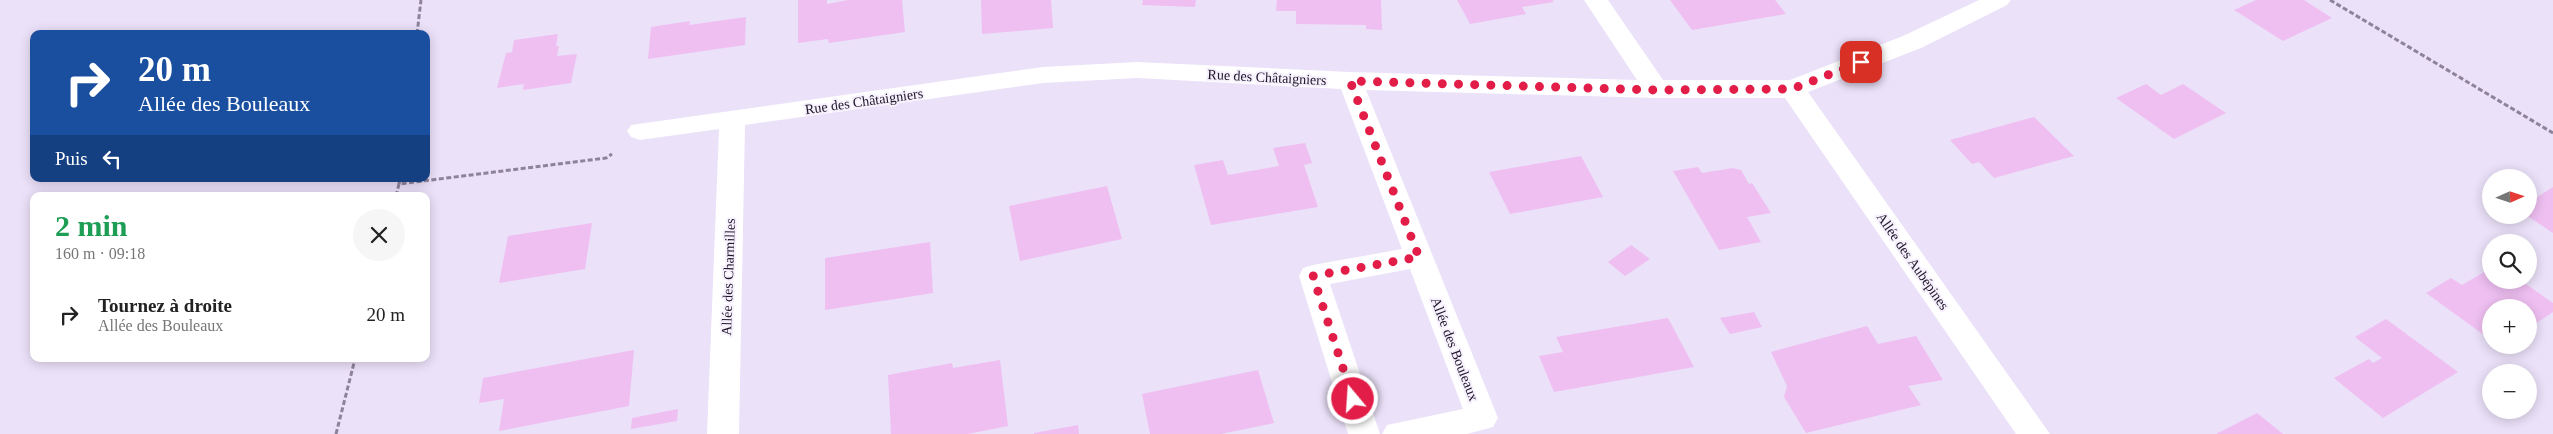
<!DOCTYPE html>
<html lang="fr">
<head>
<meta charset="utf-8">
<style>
	body { margin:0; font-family:Georgia,serif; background:#f6f6f6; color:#222; height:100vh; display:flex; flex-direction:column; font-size:19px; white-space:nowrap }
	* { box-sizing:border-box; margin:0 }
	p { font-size:16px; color:#767676 }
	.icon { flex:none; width:28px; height:28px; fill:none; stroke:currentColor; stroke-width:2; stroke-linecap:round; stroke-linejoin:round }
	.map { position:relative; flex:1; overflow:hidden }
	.sheet { position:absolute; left:30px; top:192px; width:400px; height:170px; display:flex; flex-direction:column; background:#fff; border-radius:10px; box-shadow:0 2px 12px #0003 }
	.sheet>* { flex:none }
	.banner { position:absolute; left:30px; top:30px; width:400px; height:152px; border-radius:10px; box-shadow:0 2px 12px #0003; background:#1a4fa0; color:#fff; overflow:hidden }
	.needle { width:32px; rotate:87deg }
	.controls { position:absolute; left:2482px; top:169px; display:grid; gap:10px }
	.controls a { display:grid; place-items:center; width:55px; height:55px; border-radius:50%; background:#fff; box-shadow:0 2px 12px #0003; font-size:25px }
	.pin { position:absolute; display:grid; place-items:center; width:42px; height:42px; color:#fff; margin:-21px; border-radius:10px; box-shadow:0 2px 8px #0006 }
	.me { position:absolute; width:55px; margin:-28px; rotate:342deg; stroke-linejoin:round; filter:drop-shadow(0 0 4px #0008) }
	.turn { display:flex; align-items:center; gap:18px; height:105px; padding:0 25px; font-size:22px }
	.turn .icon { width:65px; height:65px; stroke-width:2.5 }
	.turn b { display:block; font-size:35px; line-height:42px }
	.then { display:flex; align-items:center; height:48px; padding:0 25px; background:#0003; gap:10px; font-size:19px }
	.round { display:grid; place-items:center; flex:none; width:52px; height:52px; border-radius:26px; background:#f6f6f6 }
	.head { display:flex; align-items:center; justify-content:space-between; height:85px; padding:0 25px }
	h1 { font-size:30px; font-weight:700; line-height:38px; color:#1e9e55 }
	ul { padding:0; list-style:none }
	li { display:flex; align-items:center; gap:15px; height:75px; padding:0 25px }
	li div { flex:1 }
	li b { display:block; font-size:19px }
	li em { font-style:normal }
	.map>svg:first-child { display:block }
</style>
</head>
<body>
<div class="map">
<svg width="2553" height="434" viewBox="0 0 2553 434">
	<rect width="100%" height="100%" fill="#ebe1f9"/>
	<g fill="#efbff2">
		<polygon points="798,0 827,0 827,4 848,0 902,0 905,32 829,43 828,39 798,43"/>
		<polygon points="981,0 1051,0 1053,28 982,34"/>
		<polygon points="1143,0 1196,0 1195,7 1142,5"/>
		<polygon points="1277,0 1381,0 1382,30 1366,29 1366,25 1296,24 1296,11 1276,11"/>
		<polygon points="1457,0 1552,0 1554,2 1522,7 1526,14 1470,24"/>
		<polygon points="1670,0 1775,0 1786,14 1692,30"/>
		<polygon points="2256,0 2304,0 2332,18 2283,41 2234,10"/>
		<polygon points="746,17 745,45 648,59 651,27 690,21 689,25"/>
		<polygon points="558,34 556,46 559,46 557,56 577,54 571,83 523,90 524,84 497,88 506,53 512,52 514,40"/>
		<polygon points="2146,84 2161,95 2183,84 2226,113 2174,139 2116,98"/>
		<polygon points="2034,117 2074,156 1994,178 1979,162 1972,164 1950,140"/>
		<polygon points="1305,143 1312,163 1304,165 1318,207 1211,225 1194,165 1223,160 1228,175 1279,166 1273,148"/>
		<polygon points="1581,156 1603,197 1510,214 1489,172"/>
		<polygon points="1698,167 1702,173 1733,168 1741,170 1749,184 1752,183 1771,213 1747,217 1761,242 1719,250 1673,171"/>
		<polygon points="1107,186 1122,239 1020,261 1009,206"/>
		<polygon points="2553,187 2553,233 2526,215 2529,215 2529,202"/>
		<polygon points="592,223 585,269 499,283 508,236"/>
		<polygon points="930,242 933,293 825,310 825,258"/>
		<polygon points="1631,245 1650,259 1625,276 1608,262"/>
		<polygon points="2491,268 2491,280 2520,280 2553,303 2553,312 2529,328 2529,308 2491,308 2491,340 2426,293 2451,278 2462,285"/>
		<polygon points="1754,312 1762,327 1730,334 1720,318"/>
		<polygon points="1668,318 1694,367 1554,392 1539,356 1563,352 1556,337"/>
		<polygon points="2386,319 2458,372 2383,418 2334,378 2369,359 2373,363 2382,358 2355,337"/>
		<polygon points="1867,326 1878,344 1916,336 1943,380 1908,386 1921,405 1806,433 1784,397 1787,386 1771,352"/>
		<polygon points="634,350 629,406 499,431 504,399 479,403 483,378"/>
		<polygon points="1000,360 1008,426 968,434 891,434 888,375 952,363 953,368"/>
		<polygon points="1258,370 1274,423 1221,434 1150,434 1142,394"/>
		<polygon points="678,409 677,421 631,429 632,418"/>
		<polygon points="2257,413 2283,434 2216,434"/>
		<polygon points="1078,425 1079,434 1034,434 1034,433"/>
	</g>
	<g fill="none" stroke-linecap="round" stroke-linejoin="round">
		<g stroke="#8d839a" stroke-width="3" stroke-dasharray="5 2.5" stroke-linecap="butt">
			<polyline points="2330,0 2553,133"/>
			<polyline points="417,34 421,0"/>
			<polyline points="399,184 400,179"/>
			<polyline points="396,196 399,184 606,158 612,154"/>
			<polyline points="336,434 355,359"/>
		</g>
		<polygon fill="#fff" fill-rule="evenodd" points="1584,0 1608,0 1663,80 1790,80 1903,36 1979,0 2011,0 2007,5 1921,48 1808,92 2050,434 2016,434 1785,98 1656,98 1366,90 1498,418 1493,427 1467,434 1382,434 1387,425 1463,409 1410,269 1330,284 1380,434 1348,434 1299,276 1303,268 1313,265 1402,249 1341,89 1137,78 1043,83 745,125 739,434 707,434 719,129 640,140 631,137 627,131 631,125 1043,67 1137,62 1350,72 1637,80"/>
	</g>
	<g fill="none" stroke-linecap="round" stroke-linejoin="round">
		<polyline stroke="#e11d48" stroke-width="9" stroke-dasharray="0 16.2" points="1353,399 1313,276 1419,257 1350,81 1656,90 1792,89 1861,62"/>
	</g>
	<g text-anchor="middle" stroke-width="4" stroke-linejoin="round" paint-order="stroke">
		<g font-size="14" fill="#20162b" stroke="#f6f1fd">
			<text transform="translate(1267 77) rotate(3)" y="5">Rue des Châtaigniers</text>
			<text transform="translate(864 101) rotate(-8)" y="5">Rue des Châtaigniers</text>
			<text transform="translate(1913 261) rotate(55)" y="5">Allée des Aubépines</text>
			<text transform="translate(728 277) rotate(-88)" y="5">Allée des Charmilles</text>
			<text transform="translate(1455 349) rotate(69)" y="5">Allée des Bouleaux</text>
		</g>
	</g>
</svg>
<div class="controls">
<a><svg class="needle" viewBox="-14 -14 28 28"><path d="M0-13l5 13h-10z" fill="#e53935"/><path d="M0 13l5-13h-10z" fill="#767676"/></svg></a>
<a><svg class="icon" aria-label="search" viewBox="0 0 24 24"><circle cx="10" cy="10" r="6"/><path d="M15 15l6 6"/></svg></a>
<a>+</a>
<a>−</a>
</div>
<div class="pin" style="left:1861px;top:62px;background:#d93025"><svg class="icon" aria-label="arrive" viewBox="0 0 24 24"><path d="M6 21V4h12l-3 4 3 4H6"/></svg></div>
<svg class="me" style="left:1353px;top:399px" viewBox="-20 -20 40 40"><circle r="17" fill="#e11d48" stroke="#fff" stroke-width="3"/><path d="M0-11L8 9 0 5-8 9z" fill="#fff"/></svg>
<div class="banner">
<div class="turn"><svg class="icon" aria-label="right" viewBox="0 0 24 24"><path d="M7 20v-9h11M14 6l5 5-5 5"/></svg><div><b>20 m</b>Allée des Bouleaux</div></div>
<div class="then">Puis<svg class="icon" aria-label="left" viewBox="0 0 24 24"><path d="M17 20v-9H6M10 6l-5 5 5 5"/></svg></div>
</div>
<section class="sheet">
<div class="head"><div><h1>2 min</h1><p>160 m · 09:18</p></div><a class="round"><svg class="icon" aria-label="close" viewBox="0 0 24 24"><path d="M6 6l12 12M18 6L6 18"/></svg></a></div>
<ul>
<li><svg class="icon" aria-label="right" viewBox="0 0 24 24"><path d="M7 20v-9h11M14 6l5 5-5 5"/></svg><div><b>Tournez à droite</b><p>Allée des Bouleaux</p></div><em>20 m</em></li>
</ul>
</section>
</div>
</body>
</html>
